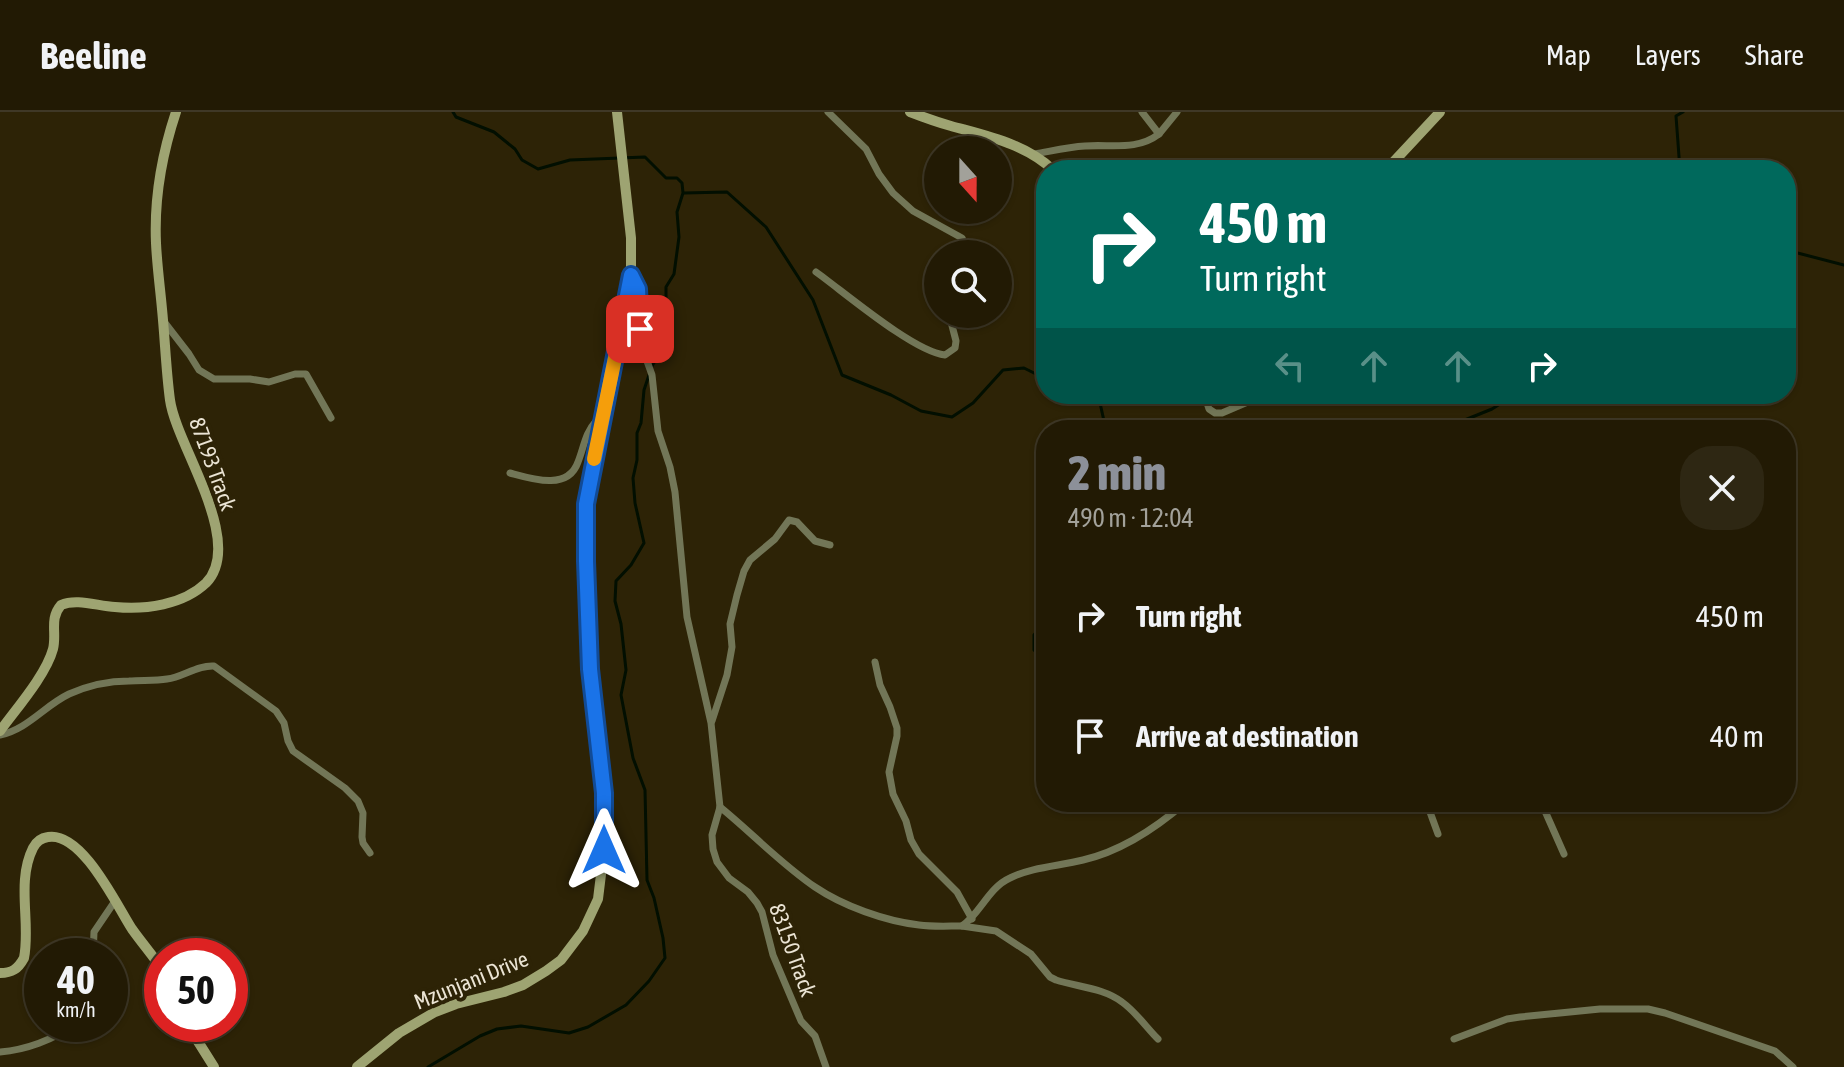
<!DOCTYPE html>
<html lang="en">
<head>
<meta charset="utf-8">
<style>
	body { margin:0; font-family:"Asap Condensed",sans-serif; background:#2e2713; color:#f1f3f6; height:100vh; display:flex; flex-direction:column; font-size:30px; white-space:nowrap }
	* { box-sizing:border-box; margin:0 }
	p { font-size:26px; color:#a2a19a }
	.icon { flex:none; width:44px; height:44px; fill:none; stroke:currentColor; stroke-width:2; stroke-linecap:round; stroke-linejoin:round }
	.map { position:relative; flex:1; overflow:hidden }
	.side { position:absolute; left:1036px; top:308px; width:760px; height:392px; display:flex; flex-direction:column; background:#221a04; border-radius:32px; box-shadow:0 2px 6px #0004,0 0 0 2px #3f3826 }
	.side>* { flex:none }
	.banner { position:absolute; left:1036px; top:48px; width:760px; height:244px; border-radius:32px; box-shadow:0 2px 6px #0004,0 0 0 2px #3f3826; background:#00695c; color:#fff; overflow:hidden }
	.needle { width:52px; rotate:159deg }
	.tools { position:absolute; left:924px; top:24px; display:grid; gap:16px }
	.tools a { display:grid; place-items:center; width:88px; height:88px; border-radius:50%; background:#221a04; box-shadow:0 2px 6px #0004,0 0 0 2px #3f3826; font-size:40px }
	.speed { position:absolute; left:24px; top:826px; display:flex; gap:16px; font-size:40px; font-weight:700; text-align:center }
	.speed>* { display:grid; place-content:center; width:104px; height:104px; border-radius:50%; background:#221a04; box-shadow:0 2px 6px #0004,0 0 0 2px #3f3826; line-height:1 }
	.speed small { font-size:20px; font-weight:400 }
	.speed .limit { border:12px solid #d22; background:#fff; color:#111 }
	.pin { position:absolute; display:grid; place-items:center; width:68px; height:68px; color:#fff; margin:-34px; border-radius:16px; box-shadow:0 4px 12px #0006 }
	.me { position:absolute; width:88px; margin:-44px; rotate:0deg; stroke-linejoin:round; filter:drop-shadow(0 0 6px #0008) }
	.turn { display:flex; align-items:center; gap:28px; height:168px; padding:0 32px; font-size:36px }
	.turn .icon { width:104px; height:104px; stroke-width:2.5 }
	.turn b { display:block; font-size:56px; line-height:68px }
	.lanes { display:flex; align-items:center; height:76px; padding:0 32px; background:#0003; justify-content:center; gap:40px; direction:ltr }
	.lanes .off { opacity:.35 }
	.round { display:grid; place-items:center; flex:none; width:84px; height:84px; border-radius:32px; background:#2e2713 }
	.summary { display:flex; align-items:center; justify-content:space-between; height:136px; padding:0 32px }
	h1 { font-size:48px; font-weight:800; line-height:60px; color:#8c9099 }
	ul { padding:0; list-style:none }
	li { display:flex; align-items:center; gap:24px; height:120px; padding:0 32px }
	li div { flex:1 }
	li b { display:block; font-size:30px }
	li em { font-style:normal }
	header { display:flex; align-items:center; gap:48px; box-sizing:border-box; height:112px; padding:0 40px; background:#221a04; border-bottom:2px solid #3f3826 }
	header strong { font-size:38px }
	nav { display:flex; gap:44px; margin-inline-start:auto; font-size:28px }
	.map>svg:first-child { display:block }
</style>
</head>
<body>
<header>
<strong>Beeline</strong>
<nav><a>Map</a><a>Layers</a><a>Share</a></nav>
</header>
<div class="map">
<svg width="1844" height="955" viewBox="0 0 1844 955">
	<rect width="100%" height="100%" fill="#2d2306"/>
	<g fill="none" stroke-linecap="round" stroke-linejoin="round">
		<g stroke="#020f01" stroke-width="3">
			<polyline points="453,0 456,5 494,20 515,37 522,48 538,57 570,48 645,45 666,66 677,66 682,71 683,81 677,100 679,125 674,162 666,175 666,206 657,245 651,256"/>
			<polyline points="1680,58 1676,4 1683,0"/>
			<polyline points="684,81 727,80 766,115 813,188 842,263 891,283 921,299 952,305 973,291 1003,258 1024,256 1046,267"/>
			<polyline points="1786,138 1844,153"/>
			<polyline points="1098,282 1106,318"/>
			<polyline points="1440,318 1492,297 1516,282"/>
			<polyline points="1046,508 1034,523 1034,538 1046,550"/>
			<polyline points="428,955 480,924 497,917 521,914 569,921 588,915 626,893 649,869 665,846 663,826 654,786 647,768 645,678 633,646 621,583 626,558 621,512 615,489 616,469 631,453 644,431 635,391 633,366 637,348 637,321 641,311 644,278 649,263"/>
		</g>
		<g stroke="#727657" stroke-width="7">
			<polyline points="828,0 866,37 879,62 893,81 913,99 962,126 966,135 965,142"/>
			<polyline points="1159,22 1177,0"/>
			<path d="M1035 42C1052 39 1068 35 1085 34 1111 32 1137 39 1159 22L1142 0"/>
			<path d="M816 160C844 180 914 240 945 243L955 236 956 229 949 202"/>
			<polyline points="631,163 638,177 642,235 652,263 658,319 670,355 675,380 687,505 711,611 720,695 712,723 713,737 717,750 729,766 748,780 757,791 762,800 773,843 801,909 815,924 826,955"/>
			<polyline points="165,211 189,242 199,258 214,267 250,267 269,270 295,262 306,262 331,306"/>
			<polyline points="1204,282 1209,297 1215,301 1222,301 1250,289 1278,282"/>
			<path d="M510 361C532 367 568 379 578 350 584 335 585 321 596 309H602"/>
			<polyline points="875,550 880,573 890,595 897,616 897,624 889,660 893,682 906,709 911,728 919,742 957,780 972,807"/>
			<polyline points="712,609 727,563 732,535 730,512 737,483 744,459 750,448 775,427 789,408 797,410 815,429 830,433"/>
			<path d="M0 623C28 617 44 594 69 582 87 574 110 569 129 569 142 568 155 569 167 567 183 565 197 553 214 554L276 599 284 611 288 629 293 639 345 676 358 689 363 701 362 725 363 731 370 741"/>
			<polyline points="1421,690 1430,700 1438,722"/>
			<polyline points="1541,690 1564,742"/>
			<path d="M720 695C752 721 781 752 815 775 843 794 885 809 919 813 933 815 948 814 962 814"/>
			<polyline points="93,844 94,820 115,789"/>
			<path d="M1158 927C1146 915 1136 900 1122 890 1104 876 1078 875 1056 868L1050 865 1031 842 996 819 962 814C981 801 988 776 1010 766 1032 755 1059 754 1083 748 1122 739 1156 716 1186 690"/>
			<polyline points="1454,927 1507,907 1520,905 1600,897 1648,897 1665,901 1775,939 1793,955"/>
			<path d="M0 940C25 938 54 928 74 912"/>
		</g>
		<g stroke="#9ea472" stroke-width="10">
			<path d="M910 0C923 5 937 10 951 14 987 24 1026 32 1053 58"/>
			<polyline points="1386,58 1440,0"/>
			<path d="M0 619C16 597 46 563 53 537 57 521 49 507 61 493 77 486 97 494 115 495 145 498 183 493 206 471 246 430 176 333 170 288 166 258 165 227 162 197 160 175 157 153 156 131 154 86 162 42 176 0"/>
			<path d="M0 861C12 861 18 857 24 846 31 811 16 770 33 736 36 730 41 726 48 725 82 719 117 794 132 817 142 831 153 844 162 857"/>
			<polyline points="187,912 214,955"/>
			<polyline points="357,955 399,921 435,900 456,892 504,880 523,873 546,859 561,848 583,819 598,787 604,738 604,681 590,557 586,449 586,392 631,163 631,126 617,0"/>
		</g>
	</g>
	<g fill="none" stroke-linecap="round" stroke-linejoin="round">
		<defs>
			<polyline id="route" points="604,738 604,681 590,557 586,449 586,392 631,163 638,177 640,217"/>
		</defs>
		<use href="#route" stroke="#114b97" stroke-width="20"/>
		<use href="#route" stroke="#1a73e8" stroke-width="14"/>
		<polyline stroke="#f59e0b" stroke-width="14" points="594,347 620,222"/>
	</g>
	<g text-anchor="middle" stroke-width="8" stroke-linejoin="round" paint-order="stroke">
		<g font-size="22" fill="#ebe4d4" stroke="#2d2306">
			<text transform="translate(213 352) rotate(70)" y="8">87193 Track</text>
			<text transform="translate(793 838) rotate(70)" y="8">83150 Track</text>
			<text transform="translate(471 868) rotate(-22)" y="8">Mzunjani Drive</text>
		</g>
	</g>
</svg>
<div class="tools">
<a><svg class="needle" viewBox="-14 -14 28 28"><path d="M0-13l5 13h-10z" fill="#e53935"/><path d="M0 13l5-13h-10z" fill="#a2a19a"/></svg></a>
<a><svg class="icon" aria-label="search" viewBox="0 0 24 24"><circle cx="10" cy="10" r="6"/><path d="M15 15l6 6"/></svg></a>
</div>
<div class="speed"><div>40<small>km/h</small></div><div class="limit">50</div></div>
<div class="pin" style="left:640px;top:217px;background:#d93025"><svg class="icon" aria-label="arrive" viewBox="0 0 24 24"><path d="M6 21V4h12l-3 4 3 4H6"/></svg></div>
<svg class="me" style="left:604px;top:738px" viewBox="-20 -20 40 40"><path d="M0-17L14 15 0 8-14 15z" fill="#1a73e8" stroke="#fff" stroke-width="4"/></svg>
<div class="banner">
<div class="turn"><svg class="icon" aria-label="right" viewBox="0 0 24 24"><path d="M7 20v-9h11M14 6l5 5-5 5"/></svg><div><b>450 m</b>Turn right</div></div>
<div class="lanes"><svg class="icon off" aria-label="left" viewBox="0 0 24 24"><path d="M17 20v-9H6M10 6l-5 5 5 5"/></svg><svg class="icon off" aria-label="ahead" viewBox="0 0 24 24"><path d="M12 20V5M6 11l6-6 6 6"/></svg><svg class="icon off" aria-label="ahead" viewBox="0 0 24 24"><path d="M12 20V5M6 11l6-6 6 6"/></svg><svg class="icon" aria-label="right" viewBox="0 0 24 24"><path d="M7 20v-9h11M14 6l5 5-5 5"/></svg></div>
</div>
<section class="side">
<div class="summary"><div><h1>2 min</h1><p>490 m · 12:04</p></div><a class="round"><svg class="icon" aria-label="close" viewBox="0 0 24 24"><path d="M6 6l12 12M18 6L6 18"/></svg></a></div>
<ul>
<li><svg class="icon" aria-label="right" viewBox="0 0 24 24"><path d="M7 20v-9h11M14 6l5 5-5 5"/></svg><div><b>Turn right</b></div><em>450 m</em></li>
<li><svg class="icon" aria-label="arrive" viewBox="0 0 24 24"><path d="M6 21V4h12l-3 4 3 4H6"/></svg><div><b>Arrive at destination</b></div><em>40 m</em></li>
</ul>
</section>
</div>
</body>
</html>
